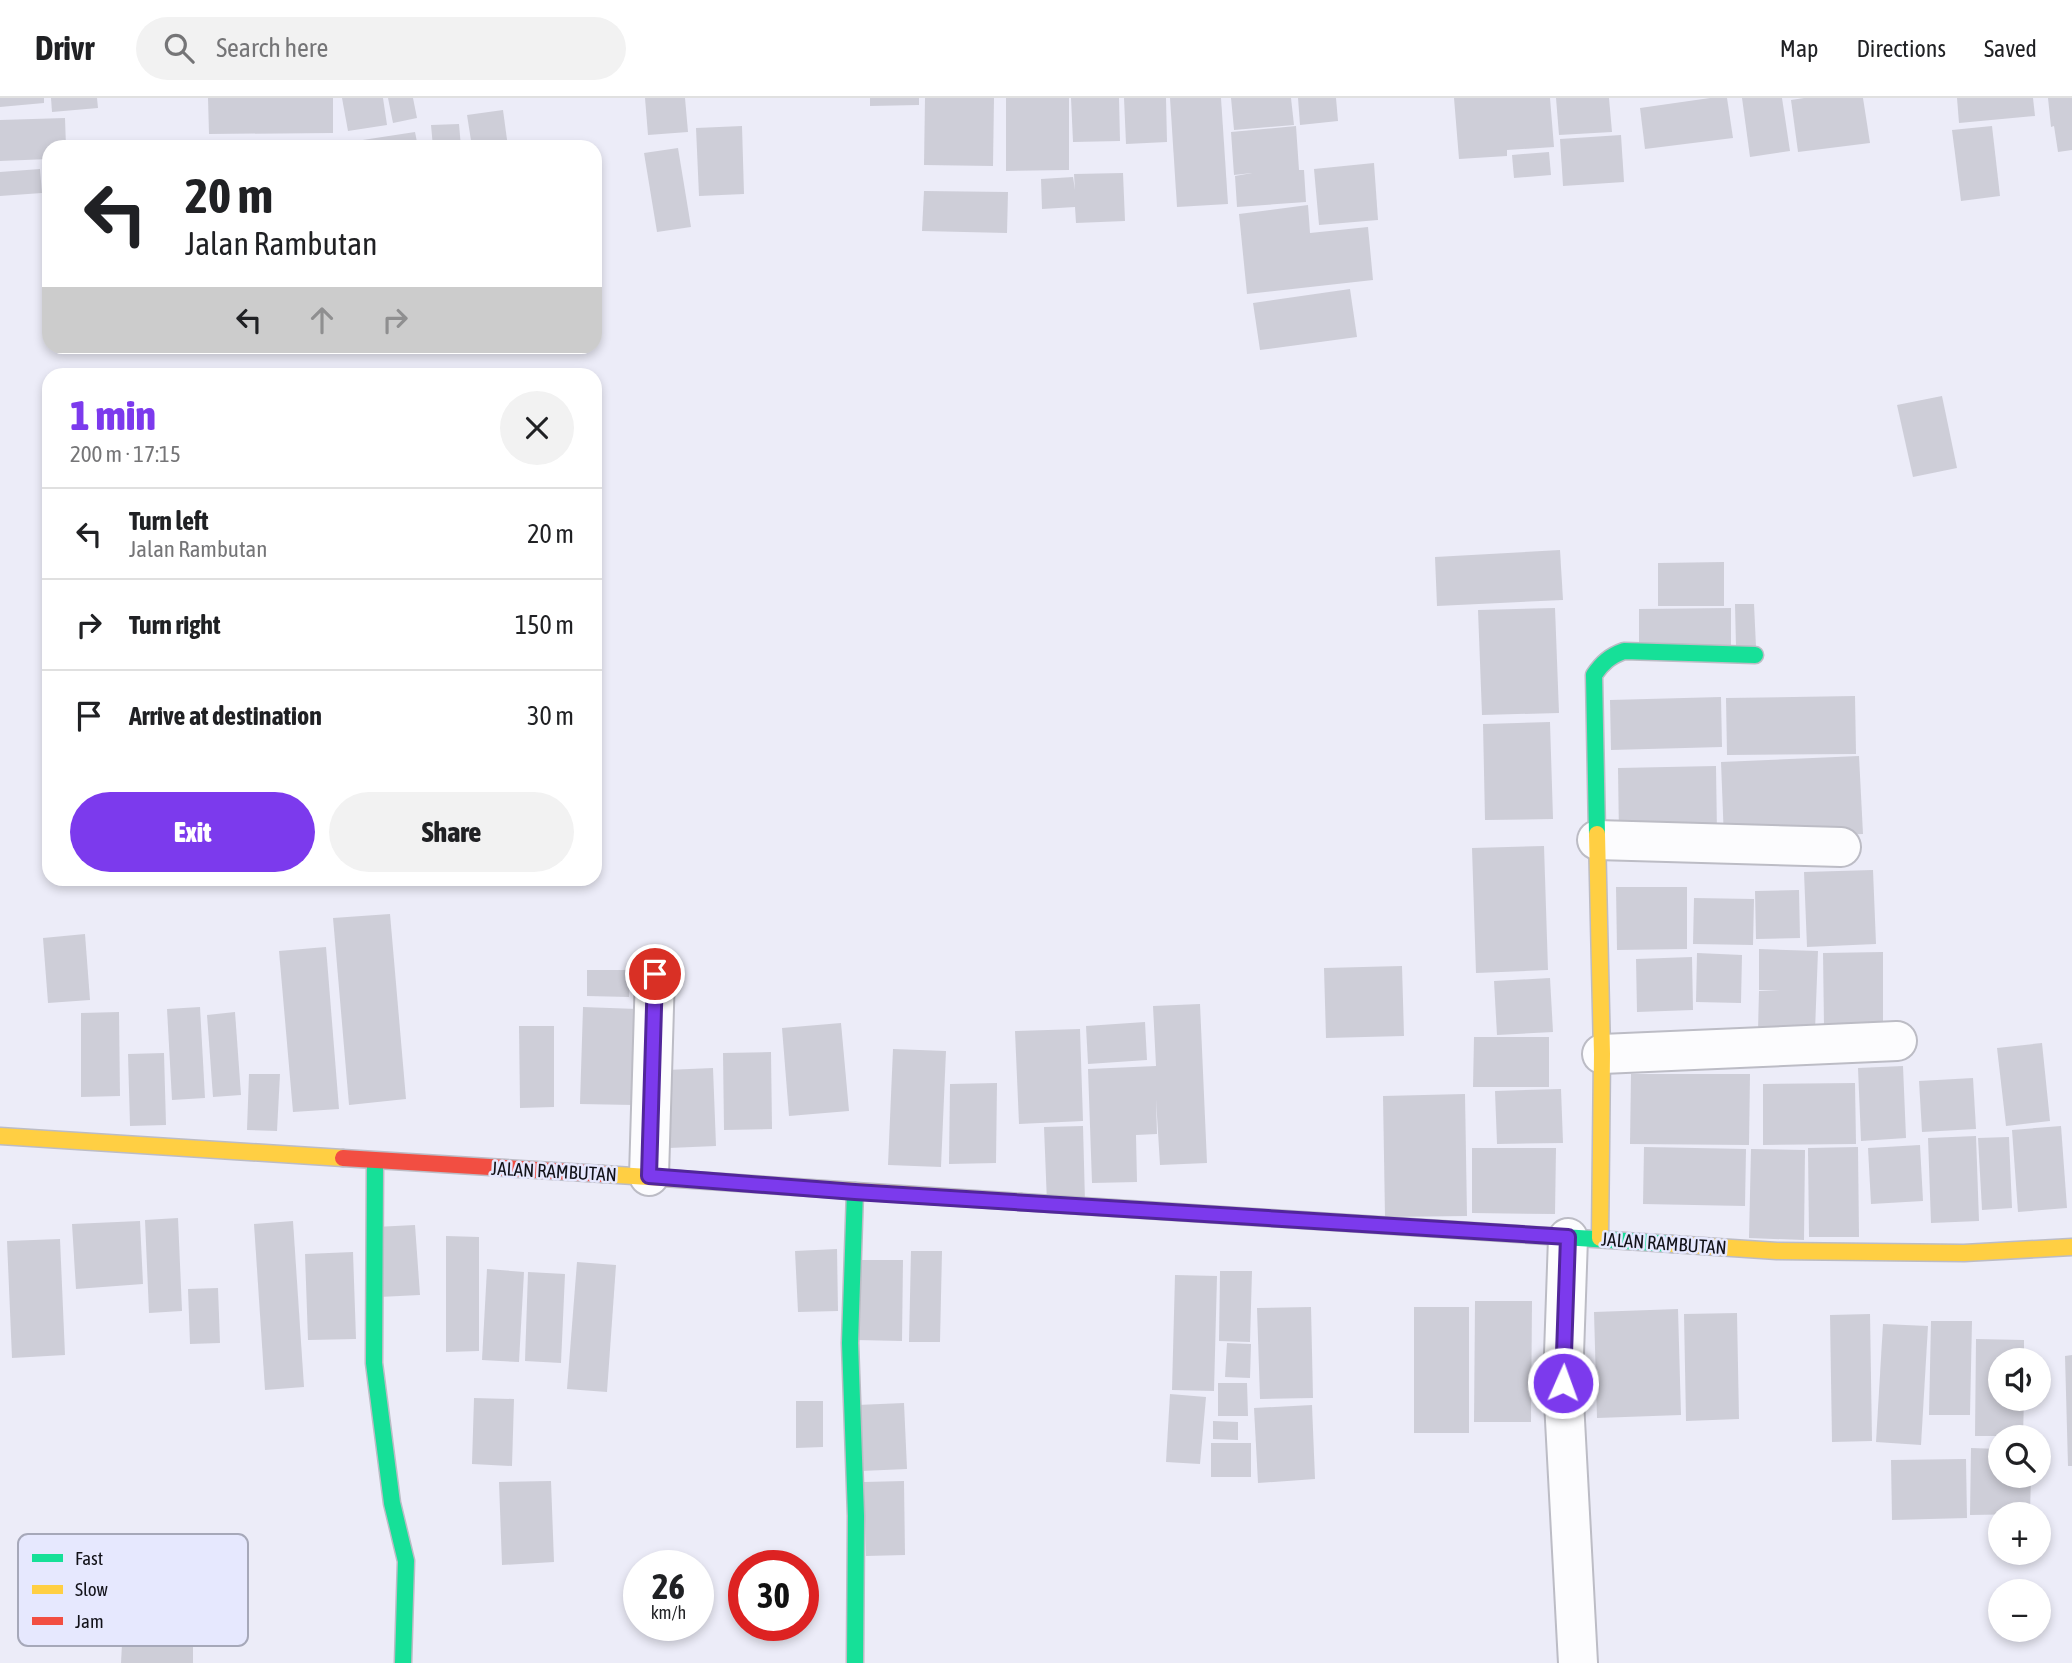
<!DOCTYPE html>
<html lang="en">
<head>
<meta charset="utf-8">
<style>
	body { margin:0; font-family:"Asap Condensed",sans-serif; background:#f2f2f2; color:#202124; height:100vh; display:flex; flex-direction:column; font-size:26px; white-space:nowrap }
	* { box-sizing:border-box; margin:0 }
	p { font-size:23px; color:#757577 }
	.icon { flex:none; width:38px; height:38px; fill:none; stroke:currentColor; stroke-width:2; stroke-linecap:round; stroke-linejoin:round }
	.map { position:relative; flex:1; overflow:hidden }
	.details { position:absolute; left:42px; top:270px; width:560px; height:518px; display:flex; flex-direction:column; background:#fff; border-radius:21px; box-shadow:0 4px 10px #0003 }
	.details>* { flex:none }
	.guide { position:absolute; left:42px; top:42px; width:560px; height:214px; border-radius:21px; box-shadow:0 4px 10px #0003; background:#fff; color:#202124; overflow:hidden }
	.fabs { position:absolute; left:1988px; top:1250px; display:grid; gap:14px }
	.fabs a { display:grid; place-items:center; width:63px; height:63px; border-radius:50%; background:#fff; box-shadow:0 4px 10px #0003; font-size:35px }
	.speed { position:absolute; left:623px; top:1452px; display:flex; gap:14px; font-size:35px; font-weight:700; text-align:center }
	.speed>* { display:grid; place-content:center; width:91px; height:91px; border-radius:50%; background:#fff; box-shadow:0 4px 10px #0003; line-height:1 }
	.speed small { font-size:18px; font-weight:400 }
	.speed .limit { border:10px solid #d22; background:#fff; color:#111 }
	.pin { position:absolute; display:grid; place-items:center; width:60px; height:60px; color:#fff; margin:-30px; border:4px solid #fff; border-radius:50%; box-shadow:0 2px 7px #0007 }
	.me { position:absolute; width:77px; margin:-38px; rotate:2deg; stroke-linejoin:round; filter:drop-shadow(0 0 5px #0008) }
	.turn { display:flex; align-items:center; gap:24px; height:147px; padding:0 28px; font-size:32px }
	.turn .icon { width:91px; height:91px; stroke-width:2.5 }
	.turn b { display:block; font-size:49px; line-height:60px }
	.lanes { display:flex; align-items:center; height:66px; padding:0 28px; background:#0003; justify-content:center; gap:35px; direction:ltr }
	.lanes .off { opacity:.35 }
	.round { display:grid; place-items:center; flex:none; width:74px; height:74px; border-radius:37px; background:#f2f2f2 }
	.overview { display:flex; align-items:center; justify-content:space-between; height:119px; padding:0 28px }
	h1 { font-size:42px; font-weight:800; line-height:52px; color:#7c3aed }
	.primary-button { display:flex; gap:14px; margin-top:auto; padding:14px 28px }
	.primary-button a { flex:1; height:80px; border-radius:42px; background:#7c3aed; color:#fff; font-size:28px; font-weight:800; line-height:80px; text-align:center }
	.primary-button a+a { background:#f2f2f2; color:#202124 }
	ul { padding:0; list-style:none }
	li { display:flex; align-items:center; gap:21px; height:91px; padding:0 28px; border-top:2px solid #e0e0e0 }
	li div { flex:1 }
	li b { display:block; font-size:26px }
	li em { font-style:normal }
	header { display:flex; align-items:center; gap:42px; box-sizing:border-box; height:98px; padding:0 35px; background:#fff; border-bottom:2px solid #e0e0e0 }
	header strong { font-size:33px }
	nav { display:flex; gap:38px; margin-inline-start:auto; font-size:24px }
	.search { width:490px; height:63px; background:#f2f2f2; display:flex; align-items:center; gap:18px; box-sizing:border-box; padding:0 24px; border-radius:38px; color:#757577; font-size:26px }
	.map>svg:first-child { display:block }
</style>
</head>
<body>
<header>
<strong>Drivr</strong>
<div class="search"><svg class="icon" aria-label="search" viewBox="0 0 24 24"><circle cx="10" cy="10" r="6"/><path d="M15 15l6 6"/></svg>Search here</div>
<nav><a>Map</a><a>Directions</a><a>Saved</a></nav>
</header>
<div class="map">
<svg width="2072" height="1565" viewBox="0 0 2072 1565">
	<rect width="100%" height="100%" fill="#ececf8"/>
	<g fill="#ceced8">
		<polygon points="0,0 44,0 44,5 0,9"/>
		<polygon points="51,0 97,0 98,10 52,14"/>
		<polygon points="208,0 333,0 333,35 209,36"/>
		<polygon points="342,0 383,0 387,27 348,33"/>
		<polygon points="388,0 413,0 417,20 393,25"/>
		<polygon points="645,0 685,0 688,34 648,37"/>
		<polygon points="870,0 919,0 919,7 870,8"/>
		<polygon points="925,0 994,0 993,68 924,67"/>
		<polygon points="1006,0 1069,0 1069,72 1006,73"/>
		<polygon points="1071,0 1119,0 1120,43 1073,44"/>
		<polygon points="1124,0 1166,0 1167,44 1126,46"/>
		<polygon points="1170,0 1221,0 1228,106 1177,109"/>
		<polygon points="1231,0 1291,0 1294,27 1234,32"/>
		<polygon points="1298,0 1336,0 1338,23 1300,27"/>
		<polygon points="1454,0 1550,0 1554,49 1507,52 1507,58 1459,61"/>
		<polygon points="1556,0 1609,0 1612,34 1559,37"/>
		<polygon points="1710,0 1727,0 1733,40 1645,51 1640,10"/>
		<polygon points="1742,0 1782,0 1790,53 1750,59"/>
		<polygon points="1804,0 1863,0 1870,45 1798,54 1791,2"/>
		<polygon points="1957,0 2033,0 2035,18 1959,25"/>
		<polygon points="2048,0 2072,0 2072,52 2058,54 2054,28 2051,29"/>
		<polygon points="503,12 508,49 472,49 467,17"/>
		<polygon points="65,20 66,49 49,49 49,61 0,63 0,22"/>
		<polygon points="459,26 461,49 433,49 431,27"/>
		<polygon points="742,28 744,96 699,98 696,30"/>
		<polygon points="1296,28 1299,72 1304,72 1306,104 1237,109 1235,78 1252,75 1234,77 1231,34"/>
		<polygon points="1992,28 2000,98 1961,103 1952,32"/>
		<polygon points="415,34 418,49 343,49 343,45"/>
		<polygon points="1621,37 1624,84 1563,88 1560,41"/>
		<polygon points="678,50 691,129 657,134 644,55"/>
		<polygon points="1549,54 1551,77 1514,80 1512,57"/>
		<polygon points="1374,65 1378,122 1319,127 1314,71"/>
		<polygon points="40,71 42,95 0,98 0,74"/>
		<polygon points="1123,75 1125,123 1076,125 1075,109 1042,111 1041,81 1073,79 1075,92 1074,76"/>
		<polygon points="924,93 1008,94 1007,135 922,133"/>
		<polygon points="1308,107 1310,135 1368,129 1373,182 1247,196 1239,116"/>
		<polygon points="1350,191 1357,239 1260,252 1253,205"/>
		<polygon points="1942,298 1957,370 1913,379 1897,307"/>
		<polygon points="1560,452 1563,502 1437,508 1435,459"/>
		<polygon points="1724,464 1724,508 1658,508 1658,465"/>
		<polygon points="1735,506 1754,506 1756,549 1736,549"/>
		<polygon points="1555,510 1559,615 1482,617 1478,512"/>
		<polygon points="1731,510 1731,551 1639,552 1639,511"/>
		<polygon points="1855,598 1856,656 1727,657 1726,600"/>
		<polygon points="1721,599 1722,649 1611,652 1610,602"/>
		<polygon points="1550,624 1553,721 1485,722 1483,626"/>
		<polygon points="1859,658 1863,736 1724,742 1721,664"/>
		<polygon points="1716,668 1717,737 1619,739 1618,670"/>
		<polygon points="1544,748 1548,872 1476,875 1472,750"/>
		<polygon points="1873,772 1876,846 1807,849 1804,774"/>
		<polygon points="1616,789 1687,789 1687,851 1617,852"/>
		<polygon points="1799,792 1800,840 1756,841 1755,793"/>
		<polygon points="1694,800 1754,801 1753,847 1693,846"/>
		<polygon points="390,816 406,1001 349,1007 333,820"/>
		<polygon points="85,836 90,902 48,905 43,840"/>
		<polygon points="326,849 339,1011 293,1014 279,853"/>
		<polygon points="1759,851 1818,853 1815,933 1758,933 1759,893 1780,893 1759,892"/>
		<polygon points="1883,854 1883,928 1824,929 1823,855"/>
		<polygon points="1697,855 1742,857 1741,905 1696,904"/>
		<polygon points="1692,859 1693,912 1637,914 1636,861"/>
		<polygon points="1402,868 1404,938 1326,940 1324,870"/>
		<polygon points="587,872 630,872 629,899 587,898"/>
		<polygon points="1550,880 1553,934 1497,937 1494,883"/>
		<polygon points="1200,906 1207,1065 1160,1067 1156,1001 1157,1036 1136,1037 1137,1084 1092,1085 1088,971 1156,968 1153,908"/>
		<polygon points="200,909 205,1000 172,1002 167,911"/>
		<polygon points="583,909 637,911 633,1007 580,1006"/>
		<polygon points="119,914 120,998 81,999 81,915"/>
		<polygon points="235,914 241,997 213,999 207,917"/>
		<polygon points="1145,924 1147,962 1088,966 1086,928"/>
		<polygon points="841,925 849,1013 789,1018 782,930"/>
		<polygon points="519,928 554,928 554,1009 520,1010"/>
		<polygon points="1080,931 1083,1023 1019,1026 1015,933"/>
		<polygon points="1474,939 1549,939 1549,989 1473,989"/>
		<polygon points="2042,945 2050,1023 2006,1028 1997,950"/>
		<polygon points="893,951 946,953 941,1069 888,1067"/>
		<polygon points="771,954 772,1031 724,1032 723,955"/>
		<polygon points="164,955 166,1027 130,1028 128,956"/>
		<polygon points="1903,968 1906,1040 1861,1043 1858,970"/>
		<polygon points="713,970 716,1048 669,1050 666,972"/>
		<polygon points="249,976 280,976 277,1033 247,1032"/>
		<polygon points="1631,976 1750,976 1749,1047 1630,1046"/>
		<polygon points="1973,980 1976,1031 1922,1034 1919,983"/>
		<polygon points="997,985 996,1065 949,1066 950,986"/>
		<polygon points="1855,985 1856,1046 1763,1047 1763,986"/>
		<polygon points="1561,991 1563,1045 1497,1046 1495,993"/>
		<polygon points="1465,996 1467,1118 1385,1119 1383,998"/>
		<polygon points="1083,1028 1085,1104 1047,1105 1044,1029"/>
		<polygon points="2061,1028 2067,1110 2018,1114 2012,1032"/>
		<polygon points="1976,1038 1979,1123 1931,1125 1928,1040"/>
		<polygon points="2009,1039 2012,1110 1982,1112 1978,1040"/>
		<polygon points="1920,1047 1923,1103 1871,1106 1868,1050"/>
		<polygon points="1644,1049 1746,1051 1745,1108 1643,1106"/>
		<polygon points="1858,1049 1859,1139 1809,1139 1808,1050"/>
		<polygon points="1472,1050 1556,1050 1555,1116 1472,1115"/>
		<polygon points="1751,1051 1805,1052 1804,1142 1749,1140"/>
		<polygon points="178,1120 182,1213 149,1215 145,1122"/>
		<polygon points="140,1123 143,1186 76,1191 72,1126"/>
		<polygon points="293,1123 304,1289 265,1292 254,1126"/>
		<polygon points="415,1127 420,1197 379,1199 375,1129"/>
		<polygon points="446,1138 479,1139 479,1253 446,1254"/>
		<polygon points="60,1141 65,1257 12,1260 7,1143"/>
		<polygon points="837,1151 838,1213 798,1214 795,1153"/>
		<polygon points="911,1153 942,1153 940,1244 909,1244"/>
		<polygon points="353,1154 356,1241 308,1242 305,1156"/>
		<polygon points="857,1162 903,1162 902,1243 856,1242"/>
		<polygon points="577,1164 616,1167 607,1294 567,1291"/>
		<polygon points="487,1171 524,1174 519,1264 482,1262"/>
		<polygon points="1220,1173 1252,1173 1250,1244 1219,1243"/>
		<polygon points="528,1174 565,1176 561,1265 525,1263"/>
		<polygon points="1175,1177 1217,1178 1214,1293 1172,1292"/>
		<polygon points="218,1190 220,1245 190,1246 188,1191"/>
		<polygon points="1475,1203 1532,1203 1531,1324 1474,1324"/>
		<polygon points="1311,1209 1313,1300 1260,1301 1257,1210"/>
		<rect x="1414" y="1209" width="55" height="126"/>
		<polygon points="1678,1211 1681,1317 1597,1320 1594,1214"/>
		<polygon points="1737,1215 1739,1321 1686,1323 1684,1216"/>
		<polygon points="1870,1216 1872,1343 1832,1344 1830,1217"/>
		<polygon points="1931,1223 1972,1223 1970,1317 1929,1317"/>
		<polygon points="1883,1226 1928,1228 1921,1347 1876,1344"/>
		<polygon points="1976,1241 2024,1242 2024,1262 2000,1262 2000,1300 2024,1300 2023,1338 1975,1338"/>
		<polygon points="1227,1245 1251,1246 1250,1280 1225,1279"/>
		<polygon points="2072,1257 2072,1368 2068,1368 2065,1258"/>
		<polygon points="1218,1285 1247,1285 1248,1318 1218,1318"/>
		<polygon points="1170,1296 1206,1299 1200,1366 1166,1364"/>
		<polygon points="474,1300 514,1301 512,1368 472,1366"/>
		<polygon points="796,1303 823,1303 823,1349 796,1350"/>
		<polygon points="904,1305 907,1371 861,1373 857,1307"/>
		<polygon points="1312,1307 1315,1381 1258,1385 1254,1310"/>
		<polygon points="1213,1323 1238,1324 1238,1342 1213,1341"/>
		<rect x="1211" y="1345" width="40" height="34"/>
		<polygon points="1971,1350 2000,1351 2000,1377 2031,1377 2030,1416 1970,1417"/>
		<polygon points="1966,1361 1967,1420 1892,1422 1891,1362"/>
		<polygon points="551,1383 554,1464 502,1467 499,1384"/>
		<polygon points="904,1383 905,1457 866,1458 864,1384"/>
		<polygon points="122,1546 193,1548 193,1565 121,1565"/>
	</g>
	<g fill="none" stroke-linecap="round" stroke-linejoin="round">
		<defs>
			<g id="street">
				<polyline points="1597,742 1841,749"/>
				<polyline points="1602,956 1897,943"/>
				<polyline points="649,1078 655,876"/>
				<polyline points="1568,1140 1563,1285 1578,1565"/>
			</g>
			<g id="fast">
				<path d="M1597 736 1594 577C1602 565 1610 558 1624 553L1755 557"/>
				<polyline points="375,1063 374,1265 392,1405 406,1463 403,1565"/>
				<polyline points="855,1093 850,1245 856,1418 855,1565"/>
				<polyline points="1021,1104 1672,1146"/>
			</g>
			<g id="slow">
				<polyline points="1597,736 1602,956 1600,1140"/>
				<polyline points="0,1038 343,1060"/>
				<polyline points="603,1076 1021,1104"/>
				<polyline points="1672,1146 1777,1153 1964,1155 2072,1149"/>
			</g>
			<polyline id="jam" points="343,1060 603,1076"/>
		</defs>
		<use href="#street" stroke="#bcbcc5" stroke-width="42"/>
		<use href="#fast" stroke="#bcbcc5" stroke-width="19"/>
		<use href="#slow" stroke="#bcbcc5" stroke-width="19"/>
		<use href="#jam" stroke="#bcbcc5" stroke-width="19"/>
		<use href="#street" stroke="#fcfcfe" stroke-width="38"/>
		<use href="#fast" stroke="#16e098" stroke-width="16"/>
		<use href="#slow" stroke="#ffcf43" stroke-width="16"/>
		<use href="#jam" stroke="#f24e42" stroke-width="16"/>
	</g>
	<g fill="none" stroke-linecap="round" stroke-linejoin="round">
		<defs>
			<polyline id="route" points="655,876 649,1078 855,1094 1568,1139 1563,1285"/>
		</defs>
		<use href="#route" stroke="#51269a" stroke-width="18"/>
		<use href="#route" stroke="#7c3aed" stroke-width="12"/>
	</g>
	<g text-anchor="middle" stroke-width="5" stroke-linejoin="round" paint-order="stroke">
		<g font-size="19" fill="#121219" stroke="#e6e8fe">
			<text transform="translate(554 1073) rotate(3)" y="7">JALAN RAMBUTAN</text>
			<text transform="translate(1664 1145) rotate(4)" y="7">JALAN RAMBUTAN</text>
		</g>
	</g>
	<rect x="18" y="1436" width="230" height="112" rx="10" fill="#e6e8fe" stroke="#a6a8b9" stroke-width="2"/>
	<rect x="32" y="1456" width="31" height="8" fill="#16e098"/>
	<rect x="32" y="1487" width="31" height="9" fill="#ffcf43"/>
	<rect x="32" y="1519" width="31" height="8" fill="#f24e42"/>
	<g font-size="19" fill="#121219">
		<text x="75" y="1467">Fast</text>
		<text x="75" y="1498">Slow</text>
		<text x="75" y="1530">Jam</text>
	</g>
</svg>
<div class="fabs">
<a><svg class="icon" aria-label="sound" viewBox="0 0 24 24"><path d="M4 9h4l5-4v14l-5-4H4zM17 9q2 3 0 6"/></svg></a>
<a><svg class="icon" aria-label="search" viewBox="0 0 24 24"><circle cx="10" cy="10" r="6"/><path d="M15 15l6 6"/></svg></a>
<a>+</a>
<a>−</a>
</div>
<div class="speed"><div>26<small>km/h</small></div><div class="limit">30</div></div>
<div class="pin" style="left:655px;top:876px;background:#d93025"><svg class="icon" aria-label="arrive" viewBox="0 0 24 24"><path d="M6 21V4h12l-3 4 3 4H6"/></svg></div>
<svg class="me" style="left:1563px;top:1285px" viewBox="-20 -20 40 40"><circle r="17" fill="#7c3aed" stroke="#fff" stroke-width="3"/><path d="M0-11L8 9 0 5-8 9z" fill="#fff"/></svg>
<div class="guide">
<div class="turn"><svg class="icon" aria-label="left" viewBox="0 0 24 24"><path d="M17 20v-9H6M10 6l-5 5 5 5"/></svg><div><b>20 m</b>Jalan Rambutan</div></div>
<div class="lanes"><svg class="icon" aria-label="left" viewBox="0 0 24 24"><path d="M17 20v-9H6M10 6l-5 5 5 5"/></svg><svg class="icon off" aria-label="ahead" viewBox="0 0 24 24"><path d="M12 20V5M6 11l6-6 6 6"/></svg><svg class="icon off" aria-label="right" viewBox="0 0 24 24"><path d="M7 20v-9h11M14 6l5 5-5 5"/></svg></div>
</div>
<section class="details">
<div class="overview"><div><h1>1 min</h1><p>200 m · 17:15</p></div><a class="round"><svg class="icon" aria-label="close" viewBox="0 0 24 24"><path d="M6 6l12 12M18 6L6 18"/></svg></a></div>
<ul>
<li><svg class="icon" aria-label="left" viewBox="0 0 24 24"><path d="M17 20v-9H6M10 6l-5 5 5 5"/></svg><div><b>Turn left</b><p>Jalan Rambutan</p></div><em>20 m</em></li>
<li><svg class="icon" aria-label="right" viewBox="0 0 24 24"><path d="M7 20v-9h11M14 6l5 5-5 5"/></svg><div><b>Turn right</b></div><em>150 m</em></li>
<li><svg class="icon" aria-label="arrive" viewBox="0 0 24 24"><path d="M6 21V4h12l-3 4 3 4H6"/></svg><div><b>Arrive at destination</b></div><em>30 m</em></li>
</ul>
<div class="primary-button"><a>Exit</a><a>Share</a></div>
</section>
</div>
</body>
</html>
